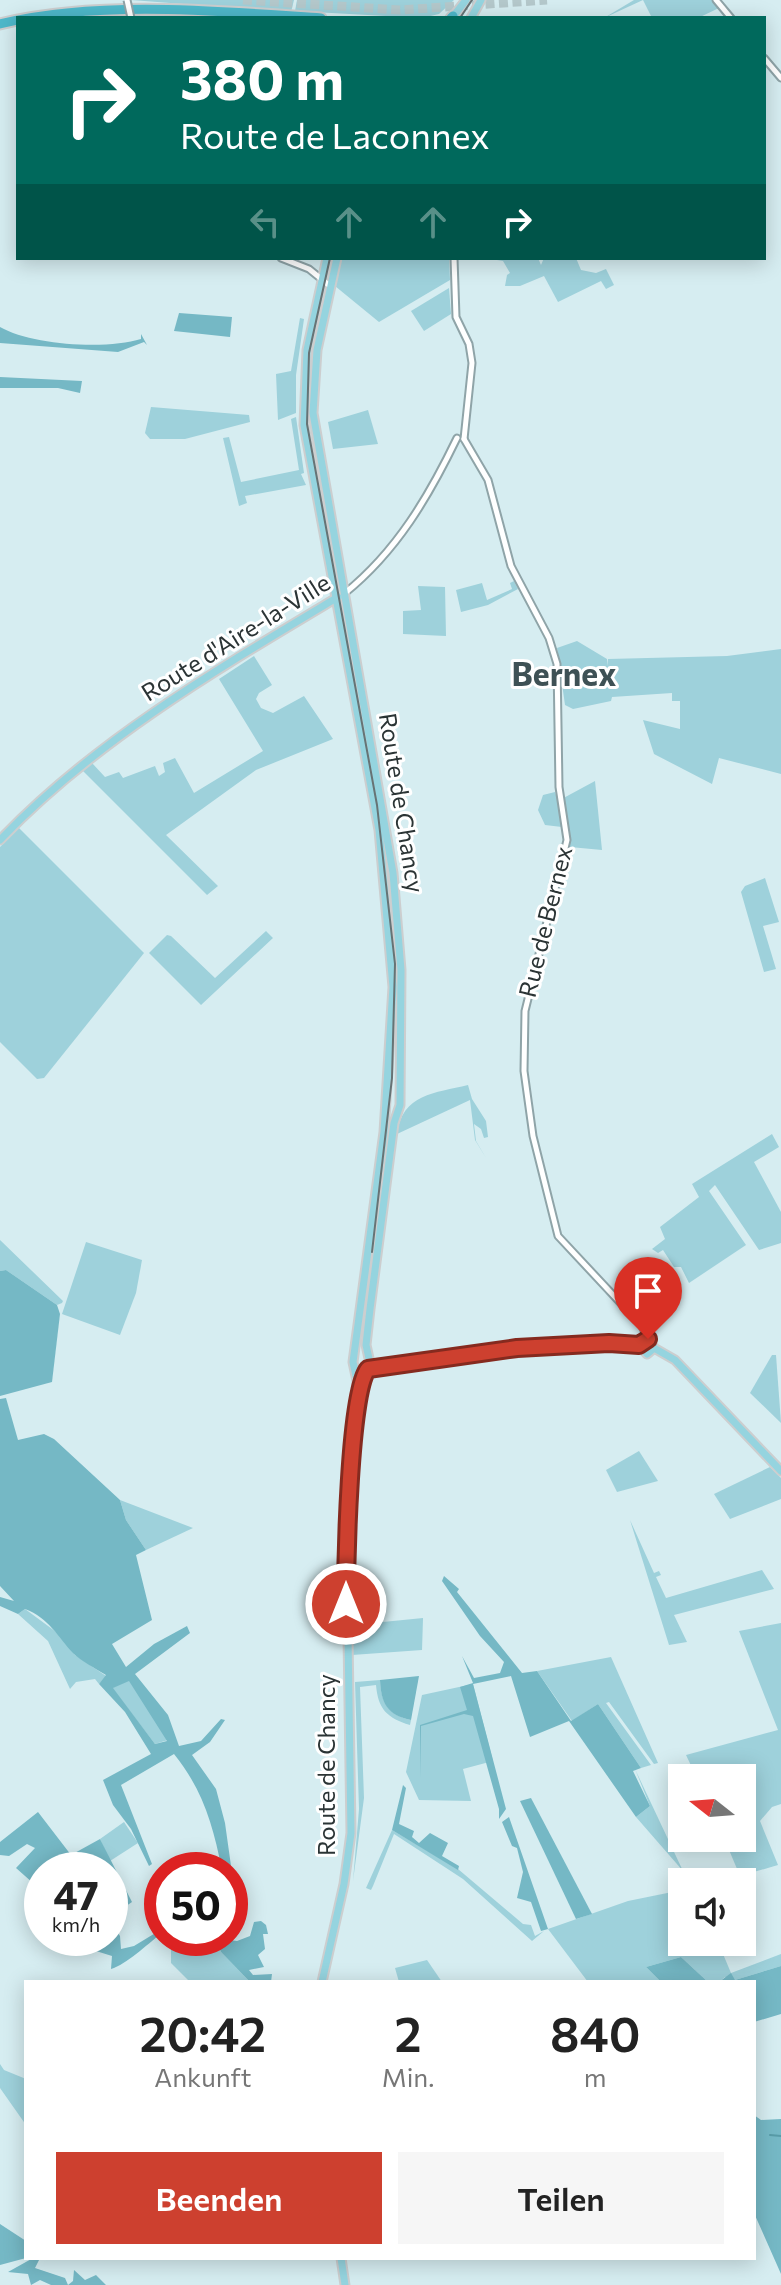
<!DOCTYPE html>
<html lang="de">
<head>
<meta charset="utf-8">
<style>
	body { margin:0; font-family:Commissioner,sans-serif; background:#f6f6f6; color:#222; height:100vh; display:flex; flex-direction:column; font-size:30px; white-space:nowrap }
	* { box-sizing:border-box; margin:0 }
	p { font-size:26px; color:#767676 }
	.icon { flex:none; width:44px; height:44px; fill:none; stroke:currentColor; stroke-width:2; stroke-linecap:round; stroke-linejoin:round }
	.map { position:relative; flex:1; overflow:hidden }
	.drawer { position:absolute; left:24px; top:1980px; width:732px; height:280px; display:flex; flex-direction:column; background:#fff; border-radius:0px; box-shadow:0 4px 20px #0003 }
	.drawer>* { flex:none }
	.top-card { position:absolute; left:16px; top:16px; width:750px; height:244px; border-radius:0px; box-shadow:0 4px 20px #0003; background:#00695c; color:#fff; overflow:hidden }
	.needle { width:52px; rotate:287deg }
	.tools { position:absolute; left:668px; top:1764px; display:grid; gap:16px }
	.tools a { display:grid; place-items:center; width:88px; height:88px; border-radius:0px; background:#fff; box-shadow:0 4px 20px #0003; font-size:40px }
	.speed { position:absolute; left:24px; top:1852px; display:flex; gap:16px; font-size:40px; font-weight:700; text-align:center }
	.speed>* { display:grid; place-content:center; width:104px; height:104px; border-radius:50%; background:#fff; box-shadow:0 4px 20px #0003; line-height:1 }
	.speed small { font-size:20px; font-weight:400 }
	.speed .limit { border:12px solid #d22; background:#fff; color:#111 }
	.pin { position:absolute; display:grid; place-items:center; width:68px; height:68px; color:#fff; margin:-82px -34px; border-radius:50% 50% 50% 0; rotate:-45deg; box-shadow:0 0 8px #0007 }
	.pin .icon { rotate:45deg }
	.me { position:absolute; width:88px; margin:-44px; rotate:0deg; stroke-linejoin:round; filter:drop-shadow(0 0 6px #0008) }
	.turn { display:flex; align-items:center; gap:28px; height:168px; padding:0 32px; font-size:36px }
	.turn .icon { width:104px; height:104px; stroke-width:2.5 }
	.turn b { display:block; font-size:56px; line-height:68px }
	.lanes { display:flex; align-items:center; height:76px; padding:0 32px; background:#0003; justify-content:center; gap:40px; direction:ltr }
	.lanes .off { opacity:.35 }
	.eta { display:flex; justify-content:space-evenly; align-items:center; height:136px; text-align:center }
	.eta b { font-size:48px; font-weight:600; line-height:56px }
	.action { display:flex; gap:16px; margin-top:auto; padding:16px 32px }
	.action a { flex:1; height:92px; border-radius:0px; background:#cd402f; color:#fff; font-size:32px; font-weight:600; line-height:92px; text-align:center }
	.action a+a { background:#f6f6f6; color:#222 }
	.map>svg:first-child { display:block }
</style>
</head>
<body>
<div class="map">
<svg width="781" height="2285" viewBox="0 0 781 2285">
	<rect width="100%" height="100%" fill="#d6edf1"/>
	<g fill="#9ed1db">
		<polygon points="131,0 294,0 291,12"/>
		<polygon points="297,0 454,0 439,14 422,18 295,11"/>
		<polygon points="634,0 712,0 719,8 698,18 652,18 643,0 604,18"/>
		<polygon points="342,258 449,258 450,280 379,322 335,286"/>
		<polygon points="485,258 538,258 541,265 544,258 576,258 581,270 596,273 606,269 614,285 606,289 601,281 558,302 544,276 520,286 505,286 507,275 510,273 503,261"/>
		<polygon points="449,288 451,314 424,331 411,311"/>
		<polygon points="300,318 304,319 296,375 296,413 278,420 276,374 291,371"/>
		<polygon points="151,407 249,415 250,422 185,439 150,439 145,433"/>
		<polygon points="368,410 378,444 333,449 328,422"/>
		<polygon points="296,417 304,473 301,474 306,485 245,496 247,503 239,506 223,438 229,437 241,482 299,470 291,419"/>
		<polygon points="514,581 518,589 488,605 461,612 456,590 482,583 487,600 512,589 510,583"/>
		<polygon points="418,586 445,587 446,636 403,634 403,611 421,610"/>
		<polygon points="577,641 607,659 608,666 608,659 727,656 781,649 781,774 719,758 712,784 654,754 643,720 680,729 680,701 672,701 672,693 612,697 611,701 573,709 565,705 557,648"/>
		<polygon points="254,656 272,685 259,693 256,699 261,708 273,713 304,696 333,739 256,770 166,835 218,886 207,895 82,770 92,763 105,777 119,772 123,778 155,766 159,776 165,772 163,763 175,758 194,793 263,751 219,679"/>
		<polygon points="595,781 602,850 570,847 562,827 545,825 538,810 543,795 555,792 558,801"/>
		<polygon points="19,828 144,953 44,1078 37,1079 0,1042 0,847"/>
		<polygon points="765,878 779,922 763,926 776,969 764,972 741,892 745,886"/>
		<polygon points="266,931 273,938 201,1005 149,953 167,935 171,936 215,978"/>
		<path d="M468 1085 472 1099 486 1121 488 1137 484 1138 481 1129 474 1124 476 1141 486 1158 475 1140 470 1100 397 1134C402 1094 435 1093 468 1085Z"/>
		<polygon points="772,1134 779,1147 754,1162 781,1212 781,1243 759,1250 715,1185 709,1191 746,1245 689,1283 681,1267 674,1267 663,1250 658,1253 652,1249 665,1239 660,1227 699,1197 692,1184"/>
		<polygon points="0,1240 63,1301 62,1303 57,1305 6,1270 0,1271"/>
		<polygon points="86,1242 142,1260 136,1293 120,1335 62,1314"/>
		<polygon points="772,1355 776,1355 781,1423 750,1393"/>
		<polygon points="639,1451 658,1481 617,1492 606,1470"/>
		<polygon points="770,1467 781,1478 781,1499 730,1519 714,1494"/>
		<polygon points="120,1500 193,1528 146,1550 126,1520"/>
		<polygon points="630,1520 654,1573 659,1571 661,1575 656,1577 666,1598 762,1570 774,1589 674,1615 687,1642 669,1645"/>
		<polygon points="25,1609 63,1637 75,1655 106,1676 99,1684 95,1679 76,1682 70,1689 48,1641 18,1614"/>
		<polygon points="423,1618 422,1650 352,1655 353,1625"/>
		<polygon points="781,1623 781,1804 772,1807 760,1821 778,1865 740,1876 724,1838 742,1838 742,1778 697,1778 686,1755 778,1730 739,1631"/>
		<polygon points="611,1657 658,1763 654,1764 609,1702 606,1703 651,1765 641,1768 598,1704 572,1721 537,1671"/>
		<polygon points="129,1680 168,1740 155,1744 112,1688"/>
		<path d="M380 1680C381 1702 388 1715 411 1720L410 1725C387 1718 378 1709 376 1685L360 1687 364 1798 353 1881 359 1809 355 1682Z"/>
		<polygon points="473,1684 493,1761 463,1769 471,1801 419,1800 406,1772 422,1695"/>
		<polygon points="635,1769 683,1871 636,1817 650,1806"/>
		<polygon points="124,1822 138,1843 110,1861 100,1839"/>
		<polygon points="392,1830 458,1869 523,1924 531,1925 535,1936 544,1931 532,1941 463,1879 394,1834 373,1886 371,1890 366,1888"/>
		<polygon points="682,1890 682,1942 718,1942 731,1973 781,1954 781,1966 735,1980 725,1977 719,1982 708,1982 681,1957 646,1967 661,1982 588,1982 548,1929 628,1901"/>
		<polygon points="179,1938 215,1938 221,1952 250,1982 190,1982 171,1963 171,1940"/>
		<polygon points="427,1960 442,1982 399,1982 395,1968"/>
		<polygon points="0,2064 4,2070 26,2079 26,2125 0,2088"/>
	</g>
	<g fill="#75b8c5" fill-rule="evenodd">
		<polygon points="179,313 232,317 230,337 174,331"/>
		<path d="M0 327C31 345 106 350 141 339V334L147 345 144 342 118 352 0 343Z"/>
		<polygon points="0,377 82,381 80,393 58,388 0,388"/>
		<polygon points="6,1270 57,1305 60,1314 52,1382 0,1396 0,1271"/>
		<path d="M6 1398 18 1440 44 1434 54 1439 120 1500 126 1520 146 1550 136 1555 152 1620 112 1644 126 1667 154 1644 187 1626 190 1633 135 1674 168 1715 179 1746 201 1741 221 1719 225 1720 210 1742 192 1755 216 1789 225 1823 239 1923 235 1932H230V1870H222C213 1825 203 1790 174 1754L121 1785 152 1864 149 1866 131 1829 113 1805 103 1780 151 1754 125 1712 99 1684 106 1675C95 1668 82 1662 73 1653 58 1637 49 1618 25 1609L18 1614 0 1606V1597L14 1601 0 1586V1399ZM129 1681 167 1741 155 1744 113 1688Z"/>
		<polygon points="444,1576 459,1589 457,1592 522,1673 537,1671 571,1721 598,1704 641,1768 633,1771 650,1806 636,1817 569,1721 530,1737 511,1676 473,1684 506,1809 499,1819 499,1809 473,1716 464,1714 421,1726 420,1778 420,1725 467,1710 460,1687 473,1683 462,1656 474,1678 500,1673 504,1662 480,1636 442,1581"/>
		<path d="M419 1676 411 1720C387 1715 381 1703 380 1680Z"/>
		<polygon points="403,1785 406,1788 399,1824 414,1831 412,1837 419,1843 430,1833 448,1843 442,1856 459,1866 458,1870 392,1830"/>
		<polygon points="531,1798 592,1914 576,1919 520,1801"/>
		<polygon points="38,1812 71,1855 100,1839 132,1902 110,1917 110,1870 42,1870 42,1891 16,1868 35,1848 27,1844 9,1856 0,1855 0,1842"/>
		<polygon points="509,1817 548,1929 541,1931 531,1902 517,1898 523,1872 517,1848 512,1846 502,1822"/>
		<polygon points="261,1921 266,1925 268,1934 263,1934 265,1949 258,1955 264,1967 249,1970 253,1975 272,1974 271,1982 250,1982 221,1952 215,1938 237,1941 250,1936 254,1922"/>
		<path d="M111 1922 120 1936 121 1949 134 1946 162 1929V1933C145 1946 127 1964 111 1969L112 1956 96 1951 86 1938H110Z"/>
		<polygon points="681,1957 708,1982 661,1982 646,1967"/>
		<polygon points="781,1966 781,2014 754,2022 754,1982 719,1982 731,1973 735,1980"/>
		<polygon points="754,2115 761,2120 781,2119 781,2274 754,2213"/>
		<polygon points="0,2224 26,2241 26,2258 0,2265"/>
		<polygon points="33,2258 40,2258 35,2268 65,2278 68,2285 73,2281 74,2270 85,2280 96,2275 106,2285 51,2285 40,2280 31,2285 28,2274 8,2272"/>
	</g>
	<g fill="none" stroke-linecap="round" stroke-linejoin="round">
		<polyline stroke="#589ba7" stroke-width="2" points="770,2135 781,2136"/>
		<polyline stroke="#b4c8cb" stroke-width="9" stroke-dasharray="9 4.5" stroke-linecap="butt" points="243,0 400,10 547,0"/>
		<defs>
			<g id="minor">
				<polyline points="716,0 731,18"/>
				<polyline points="764,58 781,78"/>
				<polyline points="281,258 309,269 330,286"/>
				<polyline points="454,258 456,317 469,344 472,363 464,439"/>
				<polyline points="464,439 488,480 511,566 549,638 557,664 559,787 567,840 525,1011 524,1071 533,1136 558,1236 642,1326 648,1339"/>
				<path d="M345 593C397 551 429 496 457 438"/>
			</g>
			<g id="major">
				<polyline points="452,18 466,0"/>
				<polyline points="471,18 481,0"/>
				<polyline points="337,258 317,350 313,413 393,873 401,970 400,1105 394,1123 370,1309 366,1345 370,1363 360,1387"/>
				<path d="M0 840C94 741 221 667 338 597"/>
				<polyline points="639,1345 645,1339 651,1340 654,1348 675,1360 781,1471"/>
				<polyline points="368,1369 517,1348 626,1343 639,1345 647,1354 654,1348"/>
				<polyline points="322,1982 344,1884 351,1833 347,1571 357,1381 353,1362 384,1132 393,987 379,830 304,425 307,350 327,258"/>
				<polyline points="341,2258 345,2285"/>
			</g>
			<g id="highway">
				<polyline points="451,18 453,16"/>
				<path d="M0 24C98 0 218 11 321 18"/>
			</g>
		</defs>
		<use href="#minor" stroke="#8fa4a8" stroke-width="9"/>
		<use href="#major" stroke="#cccecf" stroke-width="11"/>
		<use href="#highway" stroke="#cccecf" stroke-width="13"/>
		<use href="#minor" stroke="#fff" stroke-width="5"/>
		<use href="#major" stroke="#95d4df" stroke-width="7"/>
		<use href="#highway" stroke="#4eb8ca" stroke-width="9"/>
		<g stroke="#667375" stroke-width="2">
			<polyline points="460,18 472,0"/>
			<polyline points="330,258 309,353 307,424 377,805 395,964 392,1078 372,1252"/>
		</g>
		<defs>
			<polyline id="minor-bridge" points="127,0 131,18"/>
		</defs>
		<use href="#minor-bridge" stroke="#8fa4a8" stroke-width="9" stroke-linecap="butt"/>
		<use href="#minor-bridge" stroke="#fff" stroke-width="5"/>
	</g>
	<g fill="none" stroke-linecap="round" stroke-linejoin="round">
		<defs>
			<path id="route" d="M346 1604C346 1565 349 1392 368 1369L517 1348 609 1343 639 1345 648 1339"/>
		</defs>
		<use href="#route" stroke="#852a1f" stroke-width="20"/>
		<use href="#route" stroke="#cd402f" stroke-width="14"/>
	</g>
	<g text-anchor="middle" stroke-width="6" stroke-linejoin="round" paint-order="stroke">
		<g font-size="24" fill="#2b3435" stroke="#fff">
			<text transform="translate(236 638) rotate(-32)" y="8">Route d'Aire-la-Ville</text>
			<text transform="translate(401 803) rotate(81)" y="8">Route de Chancy</text>
			<text transform="translate(546 922) rotate(-76)" y="8">Rue de Bernex</text>
			<text transform="translate(327 1765) rotate(-90)" y="8">Route de Chancy</text>
		</g>
		<g font-size="32" font-weight="bold" fill="#3e5155" stroke="#fff">
			<text x="564" y="686">Bernex</text>
		</g>
	</g>
</svg>
<div class="tools">
<a><svg class="needle" viewBox="-14 -14 28 28"><path d="M0-13l5 13h-10z" fill="#e53935"/><path d="M0 13l5-13h-10z" fill="#767676"/></svg></a>
<a><svg class="icon" aria-label="sound" viewBox="0 0 24 24"><path d="M4 9h4l5-4v14l-5-4H4zM17 9q2 3 0 6"/></svg></a>
</div>
<div class="speed"><div>47<small>km/h</small></div><div class="limit">50</div></div>
<div class="pin" style="left:648px;top:1339px;background:#d93025"><svg class="icon" aria-label="arrive" viewBox="0 0 24 24"><path d="M6 21V4h12l-3 4 3 4H6"/></svg></div>
<svg class="me" style="left:346px;top:1604px" viewBox="-20 -20 40 40"><circle r="17" fill="#cd402f" stroke="#fff" stroke-width="3"/><path d="M0-11L8 9 0 5-8 9z" fill="#fff"/></svg>
<div class="top-card">
<div class="turn"><svg class="icon" aria-label="right" viewBox="0 0 24 24"><path d="M7 20v-9h11M14 6l5 5-5 5"/></svg><div><b>380 m</b>Route de Laconnex</div></div>
<div class="lanes"><svg class="icon off" aria-label="left" viewBox="0 0 24 24"><path d="M17 20v-9H6M10 6l-5 5 5 5"/></svg><svg class="icon off" aria-label="ahead" viewBox="0 0 24 24"><path d="M12 20V5M6 11l6-6 6 6"/></svg><svg class="icon off" aria-label="ahead" viewBox="0 0 24 24"><path d="M12 20V5M6 11l6-6 6 6"/></svg><svg class="icon" aria-label="right" viewBox="0 0 24 24"><path d="M7 20v-9h11M14 6l5 5-5 5"/></svg></div>
</div>
<section class="drawer">
<div class="eta">
<div><b>20:42</b><p>Ankunft</p></div>
<div><b>2</b><p>Min.</p></div>
<div><b>840</b><p>m</p></div>
</div>
<div class="action"><a>Beenden</a><a>Teilen</a></div>
</section>
</div>
</body>
</html>
